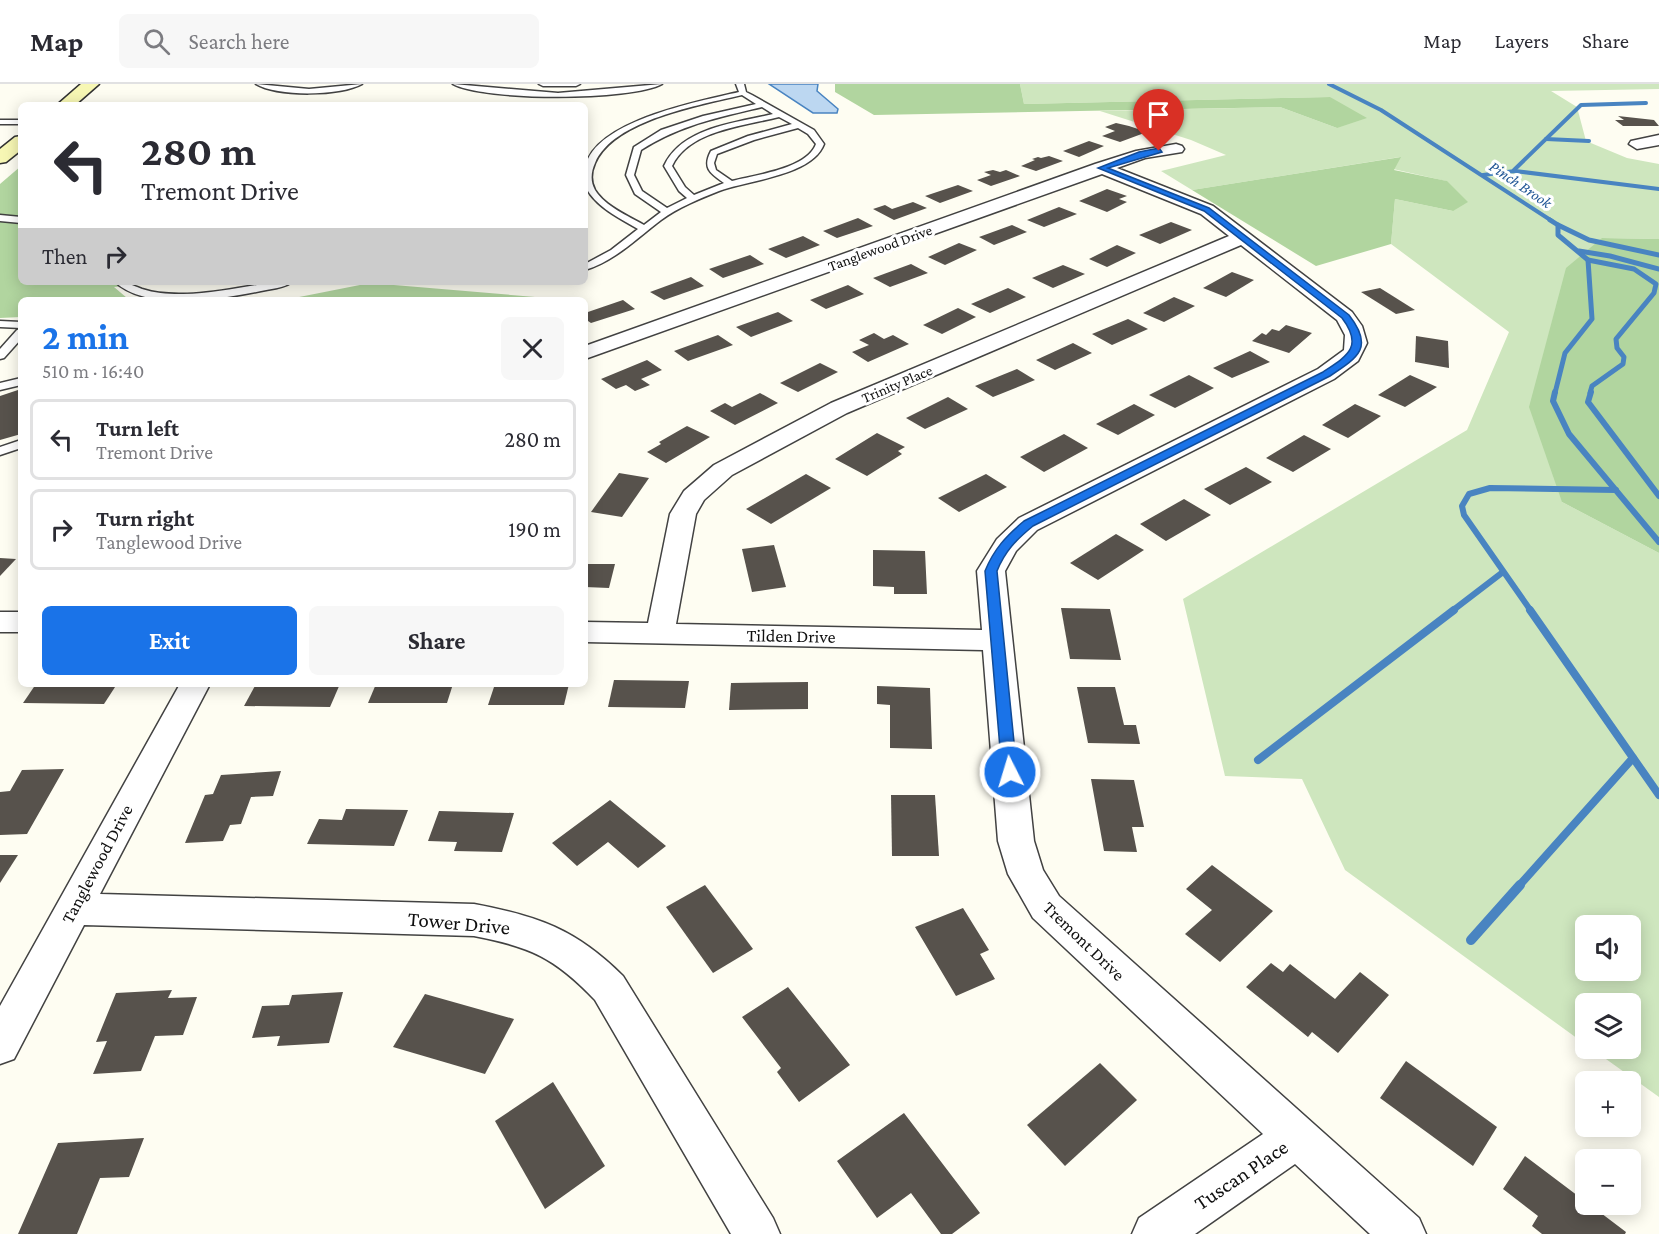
<!DOCTYPE html>
<html lang="en">
<head>
<meta charset="utf-8">
<style>
	body { margin:0; font-family:"Crimson Pro",serif; background:#f7f7f7; color:#2b2b33; height:100vh; display:flex; flex-direction:column; font-size:22px; white-space:nowrap }
	* { box-sizing:border-box; margin:0 }
	p { font-size:20px; color:#7c7c81 }
	.icon { flex:none; width:33px; height:33px; fill:none; stroke:currentColor; stroke-width:2; stroke-linecap:round; stroke-linejoin:round }
	.map { position:relative; flex:1; overflow:hidden }
	.panel { position:absolute; left:18px; top:213px; width:570px; height:390px; display:flex; flex-direction:column; background:#fff; border-radius:9px; box-shadow:0 3px 15px #0003 }
	.panel>* { flex:none }
	.top-card { position:absolute; left:18px; top:18px; width:570px; height:183px; border-radius:9px; box-shadow:0 3px 15px #0003; background:#fff; color:#2b2b33; overflow:hidden }
	.fabs { position:absolute; left:1575px; top:831px; display:grid; gap:12px }
	.fabs a { display:grid; place-items:center; width:66px; height:66px; border-radius:9px; background:#fff; box-shadow:0 3px 15px #0003; font-size:30px }
	.pin { position:absolute; display:grid; place-items:center; width:51px; height:51px; color:#fff; margin:-62px -26px; border-radius:50% 50% 50% 0; rotate:-45deg; box-shadow:0 0 6px #0007 }
	.pin .icon { rotate:45deg }
	.me { position:absolute; width:66px; margin:-33px; rotate:355deg; stroke-linejoin:round; filter:drop-shadow(0 0 4px #0008) }
	.turn { display:flex; align-items:center; gap:21px; height:126px; padding:0 24px; font-size:27px }
	.turn .icon { width:78px; height:78px; stroke-width:2.5 }
	.turn b { display:block; font-size:42px; line-height:51px }
	.then { display:flex; align-items:center; height:57px; padding:0 24px; background:#0003; gap:12px; font-size:22px }
	.round { display:grid; place-items:center; flex:none; width:63px; height:63px; border-radius:9px; background:#f7f7f7 }
	.headline { display:flex; align-items:center; justify-content:space-between; height:102px; padding:0 24px }
	h1 { font-size:36px; font-weight:700; line-height:45px; color:#1a73e8 }
	.action { display:flex; gap:12px; margin-top:auto; padding:12px 24px }
	.action a { flex:1; height:69px; border-radius:9px; background:#1a73e8; color:#fff; font-size:24px; font-weight:700; line-height:69px; text-align:center }
	.action a+a { background:#f7f7f7; color:#2b2b33 }
	ul { padding:0; list-style:none }
	li { display:flex; align-items:center; gap:18px; height:81px; margin:0 12px 9px; padding:0 12px; border:3px solid #e1e1e2; border-radius:9px }
	li div { flex:1 }
	li b { display:block; font-size:22px }
	li em { font-style:normal }
	header { display:flex; align-items:center; gap:36px; box-sizing:border-box; height:84px; padding:0 30px; background:#fff; border-bottom:2px solid #e1e1e2 }
	header strong { font-size:28px }
	nav { display:flex; gap:33px; margin-inline-start:auto; font-size:21px }
	.search { width:420px; height:54px; background:#f7f7f7; display:flex; align-items:center; gap:15px; box-sizing:border-box; padding:0 21px; border-radius:9px; color:#7c7c81; font-size:22px }
	.map>svg:first-child { display:block }
</style>
</head>
<body>
<header>
<strong>Map</strong>
<div class="search"><svg class="icon" aria-label="search" viewBox="0 0 24 24"><circle cx="10" cy="10" r="6"/><path d="M15 15l6 6"/></svg>Search here</div>
<nav><a>Map</a><a>Layers</a><a>Share</a></nav>
</header>
<div class="map">
<svg width="1659" height="1150" viewBox="0 0 1659 1150">
	<rect width="100%" height="100%" fill="#fefdf2"/>
	<path fill="#cee6be" fill-rule="evenodd" d="M1020 0H1659V5L1551 7 1577 23 1586 57 1627 74 1659 80V155L1602 154 1562 418 1659 469V1013L1592 965 1630 964V920H1586L1585 960 1345 786 1302 695 1225 692 1183 515 1467 346 1509 248 1391 160 1395 115 1453 127 1446 97 1393 85 1400 73 1192 106 1161 87 1226 71 1191 56 1100 27 1280 23 1337 44 1330 13 1024 20ZM1586 842H1630V886H1586Z"/>
	<g fill="#b1d59f">
		<polygon points="835,0 1020,0 1024,20 1330,13 1367,34 1337,44 1280,23 874,31 835,8"/>
		<polygon points="1401,73 1394,86 1447,97 1468,118 1453,127 1395,115 1391,160 1316,182 1192,106"/>
		<polygon points="21,82 21,198 178,198 114,203 127,214 154,216 21,216 21,233 0,234 0,100"/>
		<polygon points="1602,154 1659,155 1659,469 1562,418 1529,323 1566,184"/>
		<polygon points="370,199 559,215 284,216"/>
	</g>
	<polygon fill="#bcd7f1" stroke="#4984c1" stroke-width="1.5" points="769,0 818,0 817,7 838,25 837,29 813,29"/>
	<g fill="none" stroke-linecap="round" stroke-linejoin="round">
		<g stroke="#4984c1" stroke-width="4">
			<polyline points="1329,0 1381,26 1552,137"/>
			<polyline points="1546,55 1589,57"/>
			<polyline points="1514,86 1581,21 1646,19"/>
			<polyline points="1483,91 1515,87 1659,105"/>
		</g>
		<g stroke="#4984c1" stroke-width="5">
			<polyline points="1550,136 1558,141 1558,151 1588,176 1592,235 1565,269 1555,309"/>
			<polyline points="1558,141 1589,156 1659,171"/>
			<polyline points="1579,167 1610,172 1659,185"/>
			<polyline points="1588,176 1634,185 1656,200 1654,209 1616,255 1617,264 1624,273 1623,280 1592,302 1590,309"/>
		</g>
		<g stroke="#4984c1" stroke-width="6">
			<polyline points="1555,308 1553,317 1569,350 1659,458"/>
			<polyline points="1591,308 1588,318 1659,412"/>
			<polyline points="1452,527 1503,488"/>
			<polyline points="1531,527 1464,431 1462,422 1469,410 1490,404 1616,406"/>
		</g>
		<g stroke="#4984c1" stroke-width="8">
			<polyline points="1530,526 1659,711"/>
			<polyline points="1258,676 1454,526"/>
			<polyline points="1518,803 1633,674"/>
		</g>
		<polyline stroke="#4984c1" stroke-width="10" points="1471,856 1520,801"/>
	</g>
	<g fill="#57524c">
		<polygon points="1618,32 1654,36 1659,42 1623,42 1615,36 1624,36"/>
		<polygon points="1116,39 1129,42 1147,48 1120,58 1102,52 1115,47 1105,43"/>
		<polygon points="1089,57 1104,62 1079,73 1063,67"/>
		<polygon points="1049,72 1063,77 1036,87 1021,82 1035,76 1032,75 1038,73 1041,74"/>
		<polygon points="993,86 1000,88 1006,86 1020,92 991,102 977,96 991,91 984,88"/>
		<polygon points="958,101 973,107 940,119 925,112"/>
		<polygon points="1107,105 1127,112 1119,115 1127,118 1107,128 1079,117"/>
		<polygon points="913,118 927,124 894,136 873,125 885,121 892,125"/>
		<polygon points="1059,123 1077,130 1044,143 1027,136"/>
		<polygon points="858,134 873,142 837,154 823,147"/>
		<polygon points="1171,138 1192,146 1160,160 1139,151"/>
		<polygon points="1012,141 1027,148 994,161 979,153"/>
		<polygon points="803,152 820,161 786,174 768,165"/>
		<polygon points="959,159 977,166 945,181 928,173"/>
		<polygon points="1117,161 1136,169 1107,183 1089,175"/>
		<polygon points="750,171 764,180 723,194 709,185"/>
		<polygon points="911,180 928,189 890,203 873,194"/>
		<polygon points="1063,181 1085,190 1053,204 1032,194"/>
		<polygon points="1232,188 1254,196 1226,213 1203,204"/>
		<polygon points="691,193 704,202 664,216 650,208"/>
		<polygon points="848,201 864,210 826,225 810,216"/>
		<polygon points="1008,204 1026,213 990,229 971,220"/>
		<polygon points="1380,204 1415,226 1396,230 1361,208"/>
		<polygon points="1174,213 1195,222 1164,238 1143,229"/>
		<polygon points="623,216 635,225 591,239 585,235 585,229"/>
		<polygon points="958,224 976,233 942,250 923,241"/>
		<polygon points="778,228 793,237 751,253 736,243"/>
		<polygon points="1128,235 1148,245 1112,261 1092,250"/>
		<polygon points="1286,241 1312,249 1289,269 1252,257 1262,249 1266,251 1272,245 1279,247"/>
		<polygon points="874,249 884,255 893,251 909,260 868,278 852,268 869,261 859,256"/>
		<polygon points="718,251 733,261 688,277 674,267"/>
		<polygon points="1416,252 1448,257 1449,284 1415,278"/>
		<polygon points="1073,259 1092,269 1055,286 1036,276"/>
		<polygon points="1250,267 1270,278 1232,294 1213,284"/>
		<polygon points="647,276 662,286 641,295 650,301 635,307 626,301 616,305 601,295"/>
		<polygon points="820,279 838,288 798,308 780,299"/>
		<polygon points="1017,285 1035,296 993,313 975,302"/>
		<polygon points="1189,291 1214,304 1175,324 1149,311"/>
		<polygon points="1410,291 1437,303 1405,323 1378,311"/>
		<polygon points="21,305 21,350 0,356 0,312"/>
		<polygon points="760,309 778,319 735,341 710,327 725,319 732,323"/>
		<polygon points="948,313 968,325 925,345 906,334"/>
		<polygon points="1134,320 1155,331 1118,351 1096,340"/>
		<polygon points="1355,320 1381,332 1348,354 1322,341"/>
		<polygon points="687,342 710,353 666,379 647,368 661,360 659,358"/>
		<polygon points="877,349 905,363 898,367 902,370 867,392 835,375"/>
		<polygon points="1064,350 1088,364 1044,388 1020,373"/>
		<polygon points="1304,351 1331,365 1293,388 1266,374"/>
		<polygon points="1246,383 1272,398 1230,421 1204,405"/>
		<polygon points="619,389 649,394 622,433 591,428"/>
		<polygon points="806,390 831,404 771,440 746,425"/>
		<polygon points="986,390 1007,403 959,428 938,414"/>
		<polygon points="1184,415 1211,431 1166,457 1140,440"/>
		<polygon points="1116,450 1144,466 1098,496 1070,479"/>
		<polygon points="774,461 786,503 752,508 742,465"/>
		<polygon points="873,466 925,467 927,510 894,510 894,503 873,502"/>
		<polygon points="0,474 16,475 0,492"/>
		<polygon points="585,480 615,480 609,504 585,503"/>
		<polygon points="1061,524 1110,525 1121,576 1070,575"/>
		<polygon points="614,596 689,597 685,624 608,623"/>
		<polygon points="808,598 808,625 729,626 731,599"/>
		<polygon points="36,600 117,600 104,620 23,619"/>
		<polygon points="256,600 340,600 330,623 244,622"/>
		<polygon points="376,600 453,600 447,619 368,619"/>
		<polygon points="495,600 569,600 564,621 488,621"/>
		<polygon points="877,602 930,604 932,665 890,664 890,621 877,620"/>
		<polygon points="1077,603 1115,603 1124,641 1136,641 1140,660 1088,659"/>
		<polygon points="64,685 27,750 0,751 0,708 10,707 22,686"/>
		<polygon points="281,687 273,712 251,713 241,740 230,741 223,757 185,759 205,711 213,710 221,691"/>
		<polygon points="1091,695 1134,696 1144,743 1132,743 1137,768 1104,767"/>
		<polygon points="891,711 935,711 939,772 892,772"/>
		<polygon points="610,716 666,762 638,784 608,758 577,782 552,759"/>
		<polygon points="346,725 408,726 394,762 307,760 319,735 342,736"/>
		<polygon points="439,727 514,729 502,768 454,767 457,758 428,757"/>
		<polygon points="0,771 18,771 0,799"/>
		<polygon points="1212,781 1273,827 1220,878 1185,850 1212,826 1186,805"/>
		<polygon points="705,801 753,865 713,889 666,823"/>
		<polygon points="963,824 989,866 980,870 995,895 956,912 915,843"/>
		<polygon points="1271,879 1283,888 1290,880 1335,915 1360,888 1389,911 1338,969 1312,948 1308,953 1246,903"/>
		<polygon points="788,903 850,981 799,1018 777,988 781,984 742,933"/>
		<polygon points="172,906 168,914 197,913 183,951 155,952 141,987 93,990 107,957 96,958 116,909"/>
		<polygon points="343,908 329,959 277,962 280,952 252,954 262,922 289,921 292,911"/>
		<polygon points="425,910 514,935 485,990 393,963"/>
		<polygon points="1406,977 1497,1043 1473,1082 1380,1014"/>
		<polygon points="1100,979 1137,1016 1065,1082 1027,1041"/>
		<polygon points="553,998 605,1082 545,1125 495,1037"/>
		<polygon points="904,1029 980,1129 952,1150 941,1150 911,1109 877,1134 837,1077"/>
		<polygon points="144,1054 129,1093 100,1094 77,1150 18,1150 58,1059"/>
		<polygon points="1525,1072 1586,1118 1586,1120 1589,1120 1626,1148 1625,1150 1542,1150 1532,1142 1538,1132 1503,1105"/>
	</g>
	<g fill="none" stroke-linecap="round" stroke-linejoin="round">
		<defs>
			<g id="lane">
				<path d="M256 0 309 5 362 0C340 12 278 13 256 0Z"/>
				<path d="M453 0 558 9 662 0C632 17 483 17 453 0Z"/>
				<polygon points="539,0 580,0 576,2 543,2"/>
				<path d="M736 0H744L746 8 752 11 814 46 824 60C812 92 748 96 719 107 699 115 679 123 661 136 637 154 615 177 585 186V180L611 166 638 145C621 135 602 126 590 110 585 103 585 97 585 89 585 38 701 17 739 8ZM742 11 756 20 703 32 661 46 634 63 626 91 635 110 661 128 644 141C628 132 605 122 595 106 590 97 591 88 595 79 613 36 700 21 742 11ZM762 23 773 30C736 39 682 43 664 82L679 107 687 114 667 124 642 107 634 91 641 66C680 41 717 34 762 23ZM779 33 792 40 748 52 711 67C702 84 710 89 724 99L694 111 685 103 672 82C689 46 744 42 779 33ZM798 44 808 50 816 60C807 85 755 91 732 97L716 86 714 79 717 70 754 56Z"/>
				<rect x="0" y="36" width="21" height="4"/>
				<polygon points="0,131 21,133 21,139 0,137"/>
				<path d="M115 198C126 198 132 201 142 205 154 209 167 210 179 210 218 211 254 198 292 198 284 204 271 205 261 207 221 215 148 228 115 198Z"/>
				<polygon points="0,237 21,238 21,244 0,243"/>
				<polygon points="21,245 21,255 4,274 0,275 0,265 17,246"/>
				<polygon points="21,294 21,301 0,306 0,299"/>
				<polygon points="21,356 21,364 0,371 0,363"/>
			</g>
			<g id="street">
				<polygon points="1659,51 1659,61 1637,65 1629,60 1631,57"/>
				<path d="M1176 60 1182 62 1184 65 1182 68 1145 74 1117 84 1213 122 1352 228 1362 242 1367 259 1358 277 1334 295 1037 446 1016 467 1005 487 1034 757 1043 786 1059 812 1419 1134 1426 1150H1370L1295 1080 1195 1150H1132L1139 1134 1263 1050 1033 834 1008 790 998 757 983 566 585 558V538L648 539 670 430 684 407 714 381 831 319 1229 152 1201 130 1102 90 585 275V262L1095 80 1136 67ZM1241 161 1337 236 1345 251 1344 266 1318 285 1019 434 997 455 977 487 982 546 676 540 696 430 704 416 732 391 847 329Z"/>
				<rect x="0" y="528" width="21" height="20"/>
				<path d="M180 600H210L100 810 474 820C538 832 576 845 623 892L773 1134 780 1150H731L595 916C555 874 531 863 474 852L84 841 14 975 0 980V922Z"/>
			</g>
			<g id="secondary">
				<polygon points="81,0 99,0 75,21 57,21"/>
				<polygon points="21,52 21,66 6,78 0,79 0,65 15,53"/>
			</g>
		</defs>
		<use href="#lane" stroke="#424242" stroke-width="3"/>
		<use href="#street" stroke="#424242" stroke-width="3"/>
		<use href="#secondary" stroke="#313131" stroke-width="3"/>
		<use href="#lane" fill="#fff" fill-rule="evenodd"/>
		<use href="#street" fill="#fff" fill-rule="evenodd"/>
		<use href="#secondary" fill="#f7f7b4" fill-rule="evenodd"/>
	</g>
	<path fill="#1a73e8" stroke="#114b97" stroke-width="1.5" d="M1159 64 1162 68 1108 84 1209 124 1349 231C1374 263 1359 273 1330 292L1033 442C1016 456 1005 467 997 487L1017 688 1015 692H1004L1002 688 985 487C994 465 1006 452 1024 437L1323 288C1347 272 1364 263 1342 234L1204 127 1098 84 1139 68Z"/>
	<g text-anchor="middle" stroke-width="6" stroke-linejoin="round" paint-order="stroke">
		<g font-size="15" fill="#0f0f0f" stroke="#fff">
			<text transform="translate(880 164) rotate(-20)" y="5">Tanglewood Drive</text>
			<text transform="translate(897 300) rotate(-23)" y="5">Trinity Place</text>
		</g>
		<g font-size="16" font-style="italic" fill="#235796" stroke="#fff">
			<text transform="translate(1521 100) rotate(34)" y="6">Pinch Brook</text>
		</g>
		<g font-size="18" fill="#0f0f0f" stroke="#fff">
			<text transform="translate(791 552) rotate(1)" y="6">Tilden Drive</text>
			<text transform="translate(97 780) rotate(-62)" y="6">Tanglewood Drive</text>
			<text transform="translate(1084 857) rotate(44)" y="6">Tremont Drive</text>
		</g>
		<g font-size="21" fill="#0f0f0f" stroke="#fff">
			<text transform="translate(459 839) rotate(5)" y="7">Tower Drive</text>
			<text transform="translate(1241 1091) rotate(-34)" y="7">Tuscan Place</text>
		</g>
	</g>
</svg>
<div class="fabs">
<a><svg class="icon" aria-label="sound" viewBox="0 0 24 24"><path d="M4 9h4l5-4v14l-5-4H4zM17 9q2 3 0 6"/></svg></a>
<a><svg class="icon" aria-label="layers" viewBox="0 0 24 24"><path d="M12 4l9 5-9 5-9-5zM3 14l9 5 9-5"/></svg></a>
<a>+</a>
<a>−</a>
</div>
<div class="pin" style="left:1159px;top:67px;background:#d93025"><svg class="icon" aria-label="arrive" viewBox="0 0 24 24"><path d="M6 21V4h12l-3 4 3 4H6"/></svg></div>
<svg class="me" style="left:1010px;top:688px" viewBox="-20 -20 40 40"><circle r="17" fill="#1a73e8" stroke="#fff" stroke-width="3"/><path d="M0-11L8 9 0 5-8 9z" fill="#fff"/></svg>
<div class="top-card">
<div class="turn"><svg class="icon" aria-label="left" viewBox="0 0 24 24"><path d="M17 20v-9H6M10 6l-5 5 5 5"/></svg><div><b>280 m</b>Tremont Drive</div></div>
<div class="then">Then<svg class="icon" aria-label="right" viewBox="0 0 24 24"><path d="M7 20v-9h11M14 6l5 5-5 5"/></svg></div>
</div>
<section class="panel">
<div class="headline"><div><h1>2 min</h1><p>510 m · 16:40</p></div><a class="round"><svg class="icon" aria-label="close" viewBox="0 0 24 24"><path d="M6 6l12 12M18 6L6 18"/></svg></a></div>
<ul>
<li><svg class="icon" aria-label="left" viewBox="0 0 24 24"><path d="M17 20v-9H6M10 6l-5 5 5 5"/></svg><div><b>Turn left</b><p>Tremont Drive</p></div><em>280 m</em></li>
<li><svg class="icon" aria-label="right" viewBox="0 0 24 24"><path d="M7 20v-9h11M14 6l5 5-5 5"/></svg><div><b>Turn right</b><p>Tanglewood Drive</p></div><em>190 m</em></li>
</ul>
<div class="action"><a>Exit</a><a>Share</a></div>
</section>
</div>
</body>
</html>
